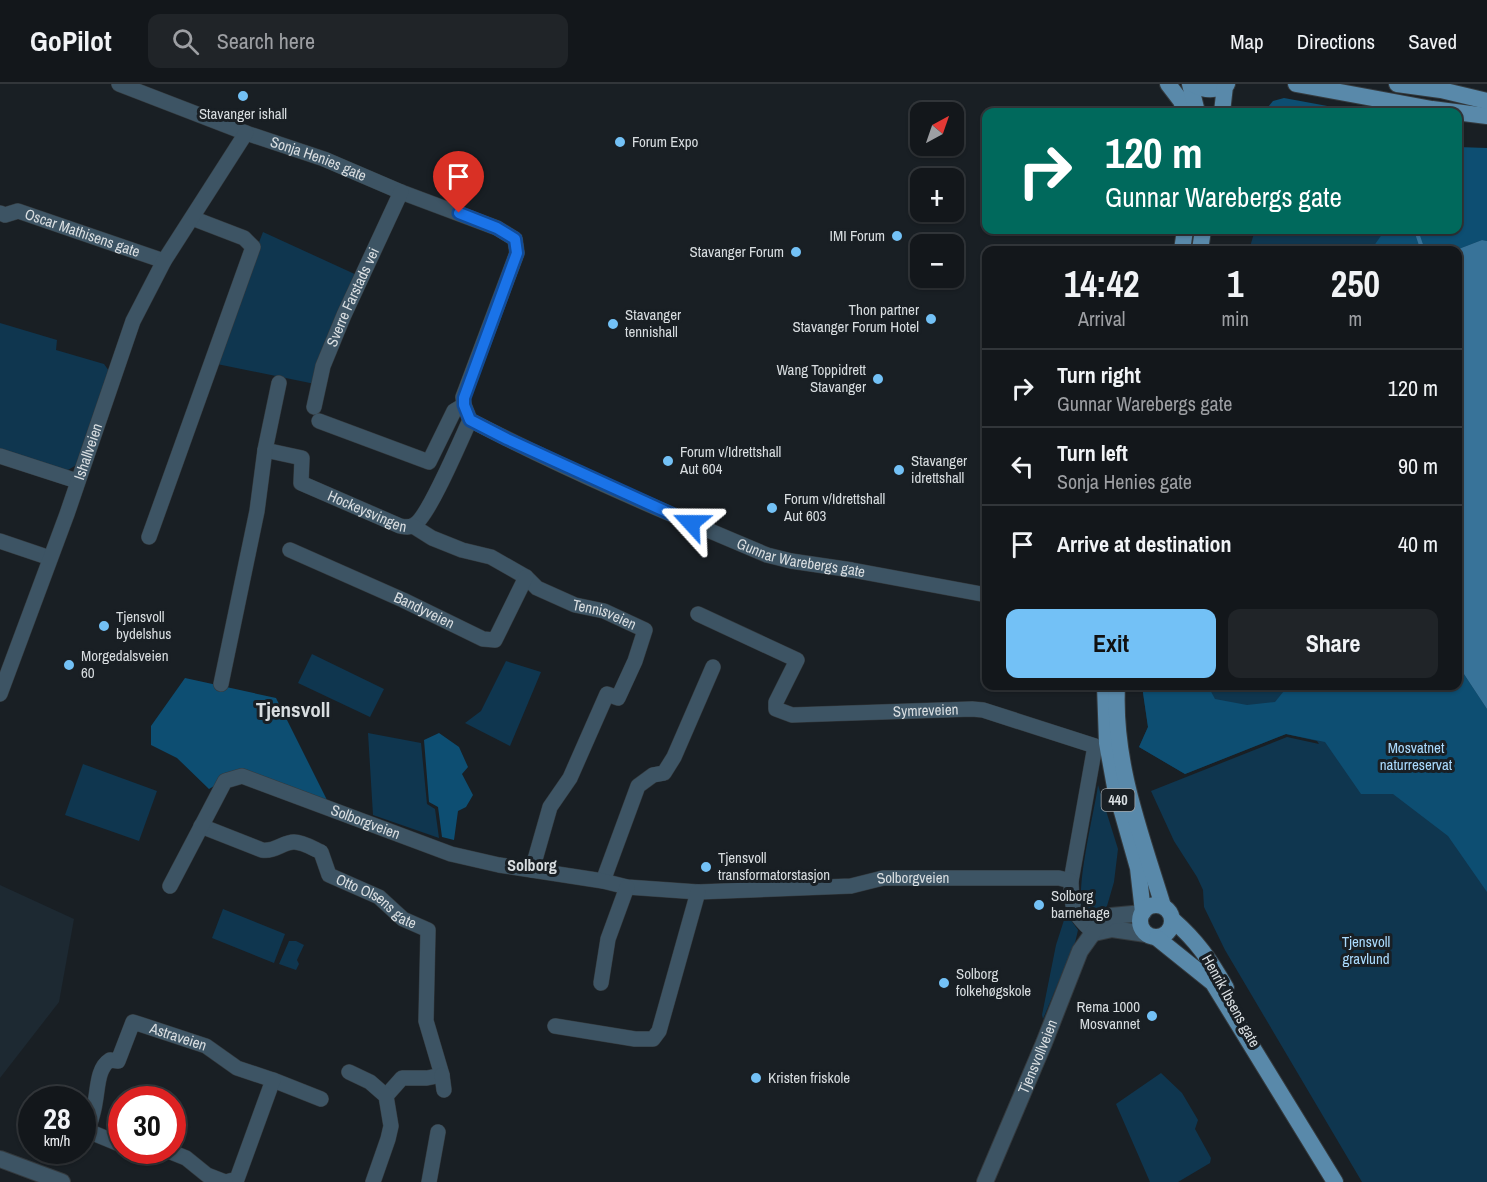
<!DOCTYPE html>
<html lang="en">
<head>
<meta charset="utf-8">
<style>
	body { margin:0; font-family:"Archivo Narrow",sans-serif; background:#202428; color:#f1f3f6; height:100vh; display:flex; flex-direction:column; font-size:22px; white-space:nowrap }
	* { box-sizing:border-box; margin:0 }
	p { font-size:20px; color:#9d9fa3 }
	.icon { flex:none; width:33px; height:33px; fill:none; stroke:currentColor; stroke-width:2; stroke-linecap:round; stroke-linejoin:round }
	.map { position:relative; flex:1; overflow:hidden }
	.side { position:absolute; left:982px; top:162px; width:480px; height:444px; display:flex; flex-direction:column; background:#13171b; border-radius:12px; box-shadow:0 2px 4px #0004,0 0 0 2px #32363a }
	.side>* { flex:none }
	.hud { position:absolute; left:982px; top:24px; width:480px; height:126px; border-radius:12px; box-shadow:0 2px 4px #0004,0 0 0 2px #32363a; background:#00695c; color:#fff; overflow:hidden }
	.needle { width:39px; rotate:40deg }
	.buttons { position:absolute; left:910px; top:18px; display:grid; gap:12px }
	.buttons a { display:grid; place-items:center; width:54px; height:54px; border-radius:12px; background:#13171b; box-shadow:0 2px 4px #0004,0 0 0 2px #32363a; font-size:30px }
	.speed { position:absolute; left:18px; top:1002px; display:flex; gap:12px; font-size:30px; font-weight:700; text-align:center }
	.speed>* { display:grid; place-content:center; width:78px; height:78px; border-radius:50%; background:#13171b; box-shadow:0 2px 4px #0004,0 0 0 2px #32363a; line-height:1 }
	.speed small { font-size:15px; font-weight:400 }
	.speed .limit { border:9px solid #d22; background:#fff; color:#111 }
	.pin { position:absolute; display:grid; place-items:center; width:51px; height:51px; color:#fff; margin:-62px -26px; border-radius:50% 50% 50% 0; rotate:-45deg; box-shadow:0 0 6px #0007 }
	.pin .icon { rotate:45deg }
	.me { position:absolute; width:66px; margin:-33px; rotate:294deg; stroke-linejoin:round; filter:drop-shadow(0 0 4px #0008) }
	.turn { display:flex; align-items:center; gap:21px; height:126px; padding:0 24px; font-size:27px }
	.turn .icon { width:78px; height:78px; stroke-width:2.5 }
	.turn b { display:block; font-size:42px; line-height:51px }
	.eta { display:flex; justify-content:space-evenly; align-items:center; height:102px; text-align:center }
	.eta b { font-size:36px; font-weight:800; line-height:42px }
	.button { display:flex; gap:12px; margin-top:auto; padding:12px 24px }
	.button a { flex:1; height:69px; border-radius:12px; background:#73c1f6; color:#111; font-size:24px; font-weight:800; line-height:69px; text-align:center }
	.button a+a { background:#202428; color:#f1f3f6 }
	ul { padding:0; list-style:none }
	li { display:flex; align-items:center; gap:18px; height:78px; padding:0 24px; border-top:2px solid #32363a }
	li div { flex:1 }
	li b { display:block; font-size:22px }
	li em { font-style:normal }
	header { display:flex; align-items:center; gap:36px; box-sizing:border-box; height:84px; padding:0 30px; background:#13171b; border-bottom:2px solid #32363a }
	header strong { font-size:28px }
	nav { display:flex; gap:33px; margin-inline-start:auto; font-size:21px }
	.search { width:420px; height:54px; background:#202428; display:flex; align-items:center; gap:15px; box-sizing:border-box; padding:0 21px; border-radius:12px; color:#9d9fa3; font-size:22px }
	.map>svg:first-child { display:block }
</style>
</head>
<body>
<header>
<strong>GoPilot</strong>
<div class="search"><svg class="icon" aria-label="search" viewBox="0 0 24 24"><circle cx="10" cy="10" r="6"/><path d="M15 15l6 6"/></svg>Search here</div>
<nav><a>Map</a><a>Directions</a><a>Saved</a></nav>
</header>
<div class="map">
<svg width="1487" height="1098" viewBox="0 0 1487 1098">
	<rect width="100%" height="100%" fill="#191f24"/>
	<polygon fill="#1d2932" points="0,801 74,835 59,918 0,994"/>
	<g fill="#0f364f">
		<polygon points="1487,77 1487,1098 1362,1098 1225,866 1204,823 1203,806 1197,793 1174,757 1151,707 1287,653 1319,660 1317,657 1286,650 1185,690 1139,663 1148,643 1142,602 1458,602 1458,166 1249,166 1255,146 1458,146"/>
		<polygon points="263,148 359,192 315,300 212,279"/>
		<polygon points="0,239 57,256 56,266 104,280 109,287 78,380 68,386 56,386 0,368"/>
		<polygon points="312,570 384,605 370,633 298,599"/>
		<polygon points="506,577 541,588 510,662 465,639 481,627"/>
		<polygon points="368,649 421,659 427,720 435,725 439,754 373,731"/>
		<polygon points="83,680 157,707 139,757 65,731"/>
		<path d="M1098 701 1118 765 1114 798 1107 822 1103 825 1089 830C1087 828 1083 825 1083 823 1075 805 1095 725 1098 701Z"/>
		<polygon points="223,825 285,850 274,879 212,854"/>
		<polygon points="1068,832 1078,846 1075,859 1043,935 1042,931 1056,861 1065,833"/>
		<polygon points="289,857 296,857 304,861 297,876 299,880 296,886 279,880"/>
		<polygon points="1161,989 1182,1009 1198,1036 1195,1045 1211,1074 1210,1079 1178,1098 1150,1098 1116,1020"/>
	</g>
	<g fill="#0d4e72">
		<polygon points="1284,14 1360,28 1278,28 1268,23 1273,17"/>
		<polygon points="1458,63 1487,64 1487,157 1482,156 1456,166 1371,166 1385,146 1458,146"/>
		<polygon points="1458,581 1487,625 1487,808 1448,752 1393,710 1361,710 1325,658 1286,650 1185,690 1139,663 1148,643 1142,602 1208,602 1215,615 1247,621 1275,618 1288,602 1458,602"/>
		<polygon points="185,594 276,614 329,720 231,692 209,705 177,674 151,661 151,642"/>
		<polygon points="439,649 459,663 468,683 462,690 473,711 466,723 458,727 454,756 442,753 438,723 429,718 424,656"/>
	</g>
	<polygon fill="#387399" points="1482,156 1487,157 1487,625 1458,581 1458,166 1456,166"/>
	<g fill="none" stroke-linecap="round" stroke-linejoin="round">
		<polyline stroke="#387399" stroke-width="4" points="1416,146 1421,161 1429,166"/>
		<defs>
			<g id="minor">
				<path id="s1" d="M119 0 246 49 324 75 401 108 497 144 515 155 517 169 463 313 464 321 470 336C566 386 667 429 767 471L791 477 852 486 987 511"/>
				<path id="s2" d="M0 129 5 131 18 127 164 177"/>
				<path id="s3" d="M314 323 323 282 344 231 401 108"/>
				<polyline points="319,337 429,378 454,327 464,321"/>
				<path id="s4" d="M265 366 302 374 301 399 400 442C405 443 409 444 414 441 428 434 462 353 470 336"/>
				<polyline points="0,372 77,397"/>
				<path id="s5" d="M413 442 432 454 462 466 491 473 526 493 537 504 575 521 604 527 645 546 635 577 618 614 607 610 570 694 550 723 532 786"/>
				<polyline points="149,453 253,163 244,154 192,134"/>
				<polyline points="0,457 50,474"/>
				<path id="s6" d="M290 466 403 516 483 555 495 556 526 493"/>
				<path id="s7" d="M698 530 797 576 776 618V625L792 631 972 625 983 626 1095 662 1071 797"/>
				<polyline points="221,600 257,427 265,366 279,299"/>
				<path id="s8" d="M0 610 67 430 133 237 164 177 246 49"/>
				<path id="s9" d="M201 742 262 766C275 768 283 758 294 758 303 758 314 765 321 768L329 791 379 813 403 835 428 846 426 937 442 991 427 994H402L386 1012"/>
				<polyline points="603,797 638,702 653,691 664,689 674,673 713,583"/>
				<path id="s10" d="M170 802 225 697 242 692 451 770 499 781 603 797 627 803 698 808 851 802 883 794H1059L1071 797C1072 826 1072 829 1094 849"/>
				<polyline points="601,899 608,855 627,803"/>
				<polyline points="555,942 635,955 653,955 659,947 698,808"/>
				<polyline points="349,988 370,998 386,1012 391,1042 388,1055 373,1098"/>
				<polyline points="442,991 444,1006"/>
				<polyline points="273,996 321,1015"/>
				<path id="s11" d="M122 1061 88 1047C90 1038 94 1028 95 1019 98 1005 97 984 110 976L118 977 133 938 206 962 237 984 273 996 237 1095 226 1098"/>
				<polyline points="137,1066 147,1066"/>
				<polyline points="166,1066 186,1074 207,1091 225,1098"/>
				<polyline points="429,1098 438,1048"/>
			</g>
			<g id="tertiary">
				<polyline points="1094,849 1112,845 1146,850"/>
				<polyline points="0,1075 62,1098"/>
				<path id="s12" d="M985 1098 1044 959 1080 867 1100 839 1111 832 1143 829"/>
			</g>
			<g id="primary">
				<polyline points="1168,0 1181,17 1185,28"/>
				<polyline points="1190,0 1197,28"/>
				<path d="M1193 0C1205 7 1216 7 1227 0"/>
				<polyline points="1296,0 1432,25 1487,32"/>
				<polyline points="1397,0 1441,6 1487,17"/>
				<polyline points="1222,28 1225,2"/>
				<polyline points="1182,166 1185,146"/>
				<polyline points="1200,166 1203,146"/>
				<polyline points="1105,602 1107,659 1115,703 1138,784 1143,828"/>
				<path d="M1117 602C1113 679 1141 750 1163 822"/>
				<circle cx="1156" cy="837" r="16"/>
				<path d="M1173 836C1197 857 1210 876 1226 904"/>
				<polyline points="1157,854 1213,899 1335,1098"/>
			</g>
		</defs>
		<use href="#minor" stroke="#343a3e" stroke-width="16"/>
		<use href="#tertiary" stroke="#343a3e" stroke-width="18"/>
		<use href="#primary" stroke="#343a3e" stroke-width="18"/>
		<use href="#minor" stroke="#3d5464" stroke-width="15"/>
		<use href="#tertiary" stroke="#3d5464" stroke-width="16"/>
		<use href="#primary" stroke="#5989aa" stroke-width="16"/>
	</g>
	<g fill="none" stroke-linecap="round" stroke-linejoin="round">
		<defs>
			<polyline id="route" points="459,129 497,144 515,155 517,169 464,314 464,321 470,336 507,355 691,439"/>
		</defs>
		<use href="#route" stroke="#114b97" stroke-width="15"/>
		<use href="#route" stroke="#1a73e8" stroke-width="10"/>
	</g>
	<g fill="#73c1f6" stroke="#191f24" stroke-width="2">
		<circle cx="243" cy="12" r="6"/>
		<circle cx="620" cy="58" r="6"/>
		<circle cx="897" cy="152" r="6"/>
		<circle cx="796" cy="168" r="6"/>
		<circle cx="931" cy="235" r="6"/>
		<circle cx="613" cy="240" r="6"/>
		<circle cx="878" cy="295" r="6"/>
		<circle cx="668" cy="377" r="6"/>
		<circle cx="899" cy="386" r="6"/>
		<circle cx="772" cy="424" r="6"/>
		<circle cx="104" cy="542" r="6"/>
		<circle cx="69" cy="581" r="6"/>
		<circle cx="706" cy="783" r="6"/>
		<circle cx="1039" cy="821" r="6"/>
		<circle cx="944" cy="899" r="6"/>
		<circle cx="1152" cy="932" r="6"/>
		<circle cx="756" cy="994" r="6"/>
	</g>
	<g text-anchor="middle" stroke-width="6" stroke-linejoin="round" paint-order="stroke">
		<rect fill="#191f24" stroke="#9fa4a8" stroke-width="1.5" x="1101.5" y="705" width="33" height="22" rx="4.5"/>
		<g font-size="14" font-weight="bold" fill="#d8dde0">
			<text x="1118" y="721">440</text>
		</g>
		<g font-size="15" fill="#d8dde0" stroke="#191f24" text-anchor="start">
			<text x="243" y="35" text-anchor="middle">Stavanger ishall</text>
			<text x="632" y="63">Forum Expo</text>
			<text x="885" y="157" text-anchor="end">IMI Forum</text>
			<text x="784" y="173" text-anchor="end">Stavanger Forum</text>
			<text x="919" y="231" text-anchor="end">Thon partner<tspan x="919" dy="17">Stavanger Forum Hotel</tspan></text>
			<text x="625" y="236">Stavanger<tspan x="625" dy="17">tennishall</tspan></text>
			<text x="866" y="291" text-anchor="end">Wang Toppidrett<tspan x="866" dy="17">Stavanger</tspan></text>
			<text x="680" y="373">Forum v/Idrettshall<tspan x="680" dy="17">Aut 604</tspan></text>
			<text x="911" y="382">Stavanger<tspan x="911" dy="17">idrettshall</tspan></text>
			<text x="784" y="420">Forum v/Idrettshall<tspan x="784" dy="17">Aut 603</tspan></text>
			<text x="116" y="538">Tjensvoll<tspan x="116" dy="17">bydelshus</tspan></text>
			<text x="81" y="577">Morgedalsveien<tspan x="81" dy="17">60</tspan></text>
			<text x="718" y="779">Tjensvoll<tspan x="718" dy="17">transformatorstasjon</tspan></text>
			<text x="1051" y="817">Solborg<tspan x="1051" dy="17">barnehage</tspan></text>
			<text x="956" y="895">Solborg<tspan x="956" dy="17">folkehøgskole</tspan></text>
			<text x="1140" y="928" text-anchor="end">Rema 1000<tspan x="1140" dy="17">Mosvannet</tspan></text>
			<text x="768" y="999">Kristen friskole</text>
		</g>
		<g font-size="15" fill="#d8dde0" stroke="#191f24">
			<text dy="5" stroke="none"><textPath href="#s1" startOffset="213">Sonja Henies gate</textPath></text>
			<text dy="5" stroke="none"><textPath href="#s2" startOffset="87">Oscar Mathisens gate</textPath></text>
			<text dy="5" stroke="none"><textPath href="#s3" startOffset="117">Sverre Farstads vei</textPath></text>
			<text dy="5" stroke="none"><textPath href="#s8" startOffset="258">Ishallveien</textPath></text>
			<text dy="5" stroke="none"><textPath href="#s4" startOffset="135">Hockeysvingen</textPath></text>
			<text dy="5" stroke="none"><textPath href="#s1" startOffset="978">Gunnar Warebergs gate</textPath></text>
			<text dy="5" stroke="none"><textPath href="#s6" startOffset="147">Bandyveien</textPath></text>
			<text dy="5" stroke="none"><textPath href="#s5" startOffset="213">Tennisveien</textPath></text>
			<text dy="5" stroke="none"><textPath href="#s7" startOffset="314">Symreveien</textPath></text>
			<text dy="5" stroke="none"><textPath href="#s10" startOffset="268">Solborgveien</textPath></text>
			<text dy="5" stroke="none"><textPath href="#s10" startOffset="826">Solborgveien</textPath></text>
			<text dy="5" stroke="none"><textPath href="#s9" startOffset="207">Otto Olsens gate</textPath></text>
			<text transform="translate(1231 917) rotate(61)" y="5">Henrik Ibsens gate</text>
			<text dy="5" stroke="none"><textPath href="#s11" startOffset="210">Astraveien</textPath></text>
			<text dy="5" stroke="none"><textPath href="#s12" startOffset="136">Tjensvollveien</textPath></text>
		</g>
		<g font-size="15" fill="#aadafd" stroke="#191f24">
			<text x="1416" y="669">Mosvatnet<tspan x="1416" dy="17">naturreservat</tspan></text>
			<text x="1366" y="863">Tjensvoll<tspan x="1366" dy="17">gravlund</tspan></text>
		</g>
		<g font-size="16" font-weight="bold" fill="#d8dde0" stroke="#191f24">
			<text x="532" y="787">Solborg</text>
		</g>
		<g font-size="21" font-weight="bold" fill="#d8dde0" stroke="#191f24">
			<text x="293" y="633">Tjensvoll</text>
		</g>
	</g>
</svg>
<div class="buttons">
<a><svg class="needle" viewBox="-14 -14 28 28"><path d="M0-13l5 13h-10z" fill="#e53935"/><path d="M0 13l5-13h-10z" fill="#9d9fa3"/></svg></a>
<a>+</a>
<a>−</a>
</div>
<div class="speed"><div>28<small>km/h</small></div><div class="limit">30</div></div>
<div class="pin" style="left:459px;top:129px;background:#d93025"><svg class="icon" aria-label="arrive" viewBox="0 0 24 24"><path d="M6 21V4h12l-3 4 3 4H6"/></svg></div>
<svg class="me" style="left:691px;top:439px" viewBox="-20 -20 40 40"><path d="M0-17L14 15 0 8-14 15z" fill="#1a73e8" stroke="#fff" stroke-width="4"/></svg>
<div class="hud">
<div class="turn"><svg class="icon" aria-label="right" viewBox="0 0 24 24"><path d="M7 20v-9h11M14 6l5 5-5 5"/></svg><div><b>120 m</b>Gunnar Warebergs gate</div></div>
</div>
<section class="side">
<div class="eta">
<div><b>14:42</b><p>Arrival</p></div>
<div><b>1</b><p>min</p></div>
<div><b>250</b><p>m</p></div>
</div>
<ul>
<li><svg class="icon" aria-label="right" viewBox="0 0 24 24"><path d="M7 20v-9h11M14 6l5 5-5 5"/></svg><div><b>Turn right</b><p>Gunnar Warebergs gate</p></div><em>120 m</em></li>
<li><svg class="icon" aria-label="left" viewBox="0 0 24 24"><path d="M17 20v-9H6M10 6l-5 5 5 5"/></svg><div><b>Turn left</b><p>Sonja Henies gate</p></div><em>90 m</em></li>
<li><svg class="icon" aria-label="arrive" viewBox="0 0 24 24"><path d="M6 21V4h12l-3 4 3 4H6"/></svg><div><b>Arrive at destination</b></div><em>40 m</em></li>
</ul>
<div class="button"><a>Exit</a><a>Share</a></div>
</section>
</div>
</body>
</html>
